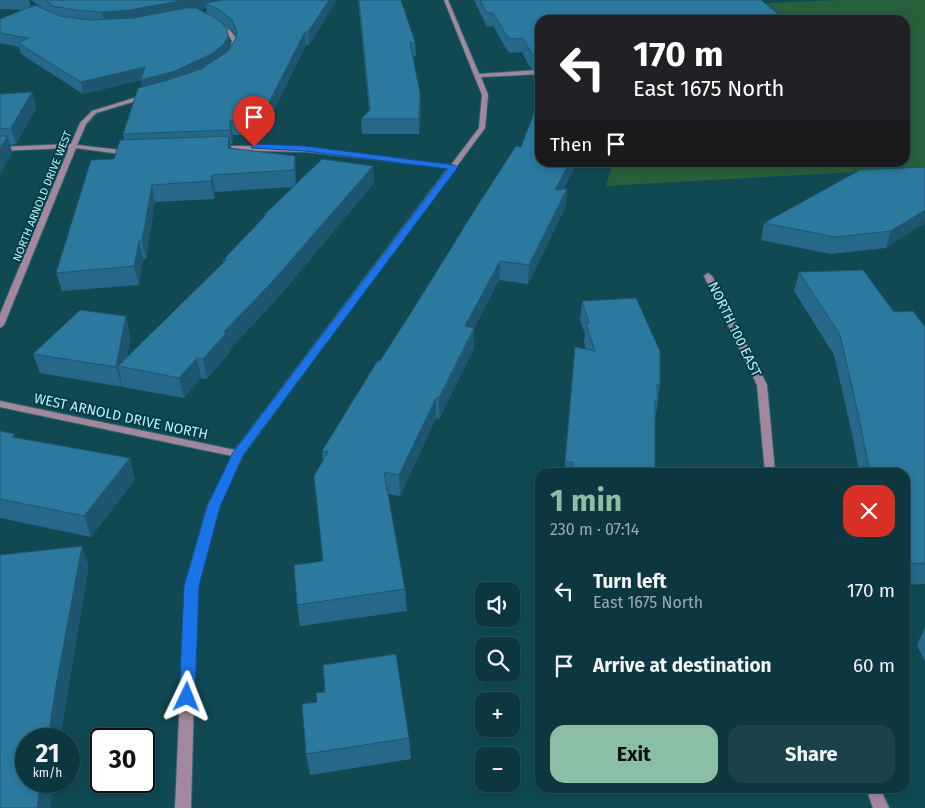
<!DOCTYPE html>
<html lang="en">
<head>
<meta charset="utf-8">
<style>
	body { margin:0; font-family:"Fira Sans",sans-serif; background:#1b4249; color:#f1f3f6; height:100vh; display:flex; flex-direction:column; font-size:19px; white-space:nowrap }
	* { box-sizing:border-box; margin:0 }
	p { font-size:16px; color:#9aacb0 }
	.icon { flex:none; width:28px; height:28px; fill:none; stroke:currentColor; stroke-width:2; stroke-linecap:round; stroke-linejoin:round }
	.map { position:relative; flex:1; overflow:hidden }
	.panel { position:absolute; left:535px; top:468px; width:375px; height:325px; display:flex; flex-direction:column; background:#0d373e; border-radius:15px; box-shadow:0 2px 8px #0003,0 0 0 1px #2d5158 }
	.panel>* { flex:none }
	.banner { position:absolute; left:535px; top:15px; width:375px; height:152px; border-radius:15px; box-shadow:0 2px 8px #0003,0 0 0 1px #2d5158; background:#202124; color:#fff; overflow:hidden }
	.fabs { position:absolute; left:475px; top:582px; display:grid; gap:10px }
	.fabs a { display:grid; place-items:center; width:45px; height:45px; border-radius:10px; background:#0d373e; box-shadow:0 2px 8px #0003,0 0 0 1px #2d5158; font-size:25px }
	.speed { position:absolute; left:15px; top:728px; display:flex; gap:10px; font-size:25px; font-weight:700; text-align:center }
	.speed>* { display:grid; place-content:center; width:65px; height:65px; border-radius:50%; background:#0d373e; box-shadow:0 2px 8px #0003,0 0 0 1px #2d5158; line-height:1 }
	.speed small { font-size:12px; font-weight:400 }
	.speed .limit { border:2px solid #111; border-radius:8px; background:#fff; color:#111 }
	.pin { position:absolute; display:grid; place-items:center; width:42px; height:42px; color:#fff; margin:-51px -21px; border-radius:50% 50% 50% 0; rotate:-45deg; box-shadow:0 0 5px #0007 }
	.pin .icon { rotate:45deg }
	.me { position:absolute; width:55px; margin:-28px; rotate:2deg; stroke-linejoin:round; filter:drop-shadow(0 0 4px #0008) }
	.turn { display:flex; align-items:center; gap:18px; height:105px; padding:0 15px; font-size:22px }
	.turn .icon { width:65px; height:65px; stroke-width:2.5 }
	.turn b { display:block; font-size:35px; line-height:42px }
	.then { display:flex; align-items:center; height:48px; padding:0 15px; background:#0003; gap:10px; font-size:19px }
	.round { display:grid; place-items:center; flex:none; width:52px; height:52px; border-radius:15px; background:#1b4249 }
	.head { display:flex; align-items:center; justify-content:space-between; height:85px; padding:0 15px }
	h1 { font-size:30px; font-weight:700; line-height:38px; color:#8abfa5 }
	.button { display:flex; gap:10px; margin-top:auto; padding:10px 15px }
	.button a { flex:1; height:58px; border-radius:15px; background:#8abfa5; color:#111; font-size:20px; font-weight:700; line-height:58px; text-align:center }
	.button a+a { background:#1b4249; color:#f1f3f6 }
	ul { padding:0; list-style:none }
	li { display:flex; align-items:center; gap:15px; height:75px; padding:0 15px }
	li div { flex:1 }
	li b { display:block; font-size:19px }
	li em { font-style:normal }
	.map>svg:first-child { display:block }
</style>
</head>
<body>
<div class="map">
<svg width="925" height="808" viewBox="0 0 925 808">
	<rect width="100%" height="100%" fill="#114953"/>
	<polygon fill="#27603b" points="842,0 925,0 925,168 606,186 613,163 905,162 905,20 788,20 766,3"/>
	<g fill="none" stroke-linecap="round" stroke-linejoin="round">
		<defs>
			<g id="minor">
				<path d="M444 0H448L479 74 540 70V74L481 77 488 95 485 128 243 455 219 507 197 586 191 808H175L185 586 207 507 232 456 0 407V401L235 450 448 168 307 152 218 150 215 148 218 146C296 145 373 155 451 165L479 128 482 95Z"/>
				<path d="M216 23C226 24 233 33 238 41L235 53 230 52 232 41 228 34 216 25Z"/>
				<polygon points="147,94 149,95 149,97 96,113 86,124 77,145 128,151 131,153 128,155 76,148 4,325 0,328 0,314 69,148 0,151 0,147 71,144 80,123 92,111"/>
				<polygon points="708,273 712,276 767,385 775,472 765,472 757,385 704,276"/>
				<polygon points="866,788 880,788 889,808 873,808"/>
			</g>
		</defs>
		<use href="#minor" stroke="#316771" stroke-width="2"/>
		<use href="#minor" fill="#a3889d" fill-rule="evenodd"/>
	</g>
	<g fill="#256889" fill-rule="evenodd">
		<path d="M0 0H29L31 7 42 8 31 0H337L309 45H306L268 122H263V135H233L232 144H230L231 148 295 156 296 173V184L373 166 374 183 276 300 229 350 230 352 207 379 201 378 184 398 123 387 122 384V387L40 373 33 354 126 316 130 336 127 358 223 263V260L265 216 264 215 293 187 215 192 214 199 155 202 146 259H143L139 285 62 291 56 273 124 140 123 134 142 87 141 80 83 94 21 54 19 47 0 43V19L22 10 0 9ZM206 8 207 13 199 9ZM221 22 234 32 236 37 235 40 230 48 227 29Z"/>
		<polygon points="358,0 401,0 415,42 416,56 413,56 420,93 421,108 419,134 362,134 361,119 369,110"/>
		<polygon points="474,0 761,0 540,20 540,86 535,76 535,69 531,69 522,52 510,53 507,50 493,26 487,27"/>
		<polygon points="32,92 36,108 16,144 10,145 12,152 0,175 0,94"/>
		<polygon points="521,147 564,189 567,189 566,206 528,284 499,280 474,328 474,348 439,419 436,418 400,496 388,494 405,589 407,611 300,626 297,605 323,561 323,461 322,451"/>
		<polygon points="925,167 886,248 831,254 761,240 764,223"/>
		<polygon points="799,272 894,312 925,327 925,584 905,585 905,472 859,472 853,438 834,355 794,291"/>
		<polygon points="582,301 660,384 655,422 655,472 564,472 575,347 586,349 584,343 585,334 580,320"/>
		<polygon points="0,431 16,438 135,479 91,537 0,518"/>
		<polygon points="925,627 925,661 917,646"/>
		<polygon points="409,738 411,759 310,775 306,754"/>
	</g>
	<g fill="#1e556f">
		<polygon points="185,0 247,0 205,3 206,8 133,22 105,24 102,12"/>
		<polygon points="329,0 337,0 309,45 308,32"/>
		<polygon points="227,29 230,48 215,65 143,92 141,80 143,80 83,94 81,82"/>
		<polygon points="305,32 306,45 268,122 266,108"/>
		<polygon points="32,92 36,108 16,144 11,128"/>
		<polygon points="420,93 421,108 419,134 419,119"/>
		<polygon points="262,108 263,122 263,135 261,121"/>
		<polygon points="230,121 233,135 232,144 230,130"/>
		<polygon points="7,136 12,152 0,175 0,149"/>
		<polygon points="229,136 232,152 228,148"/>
		<polygon points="295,156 296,173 296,187 294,170"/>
		<polygon points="570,162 578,162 554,207 555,190"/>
		<polygon points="373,166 374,183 276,300 229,350 230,352 207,379 203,359 224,332"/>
		<polygon points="212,175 215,192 214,199 211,181"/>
		<polygon points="152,185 155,202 146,259 142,241"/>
		<polygon points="567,189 566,206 528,284 529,265"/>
		<polygon points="925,210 925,223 886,248 891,231"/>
		<polygon points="139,241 143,259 139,285 134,266"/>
		<polygon points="500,261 499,280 465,346 465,326"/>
		<polygon points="126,316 130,336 125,368 118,366 122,384 122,387 116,367"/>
		<polygon points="474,328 474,348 439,419 439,398"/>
		<polygon points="197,358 201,378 184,398 179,378"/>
		<polygon points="436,398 436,418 400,496 399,475"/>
		<polygon points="130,458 135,479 91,537 84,516"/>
		<polygon points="82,546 89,567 60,739 48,739 56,686"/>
		<polygon points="41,781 54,781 50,808 37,808"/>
	</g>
	<g fill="#2b799f" stroke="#1e556f">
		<polygon points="45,0 185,0 130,10 102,12 76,10 53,6"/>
		<polygon points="222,0 329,0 308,32 305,32 266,108 262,108 261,121 230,121 230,130 123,134 138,88 168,80 201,69 227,52 235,40 237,32 232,20 220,10 205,3"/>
		<polygon points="359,0 401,0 415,42 410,43 420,93 419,119 361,119 370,110"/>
		<polygon points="480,0 761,0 786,20 540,20 540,54 532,54 523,38 511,39 507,36 493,13 487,13"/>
		<polygon points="35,5 60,16 89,20 133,18 186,8 196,8 219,20 227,29 228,37 223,45 213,53 175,71 141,80 145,67 81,82 18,43 28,38 0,33 0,19"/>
		<polygon points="540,61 540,69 536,62"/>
		<polygon points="32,92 11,128 0,129 0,94"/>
		<polygon points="534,113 540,114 540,162 570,162 555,190 567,189 529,265 500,261 465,326 474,328 439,398 436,398 399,475 384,472 405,589 297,605 294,565 323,561 314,476 328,452 322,451 378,360 380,361 424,292 479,203 516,146 521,147"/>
		<polygon points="0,136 7,136 0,149"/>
		<polygon points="229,136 228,148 295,156 294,170 212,175 211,181 152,185 142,241 139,241 134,266 56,273 91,160 114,159 120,140"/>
		<polygon points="322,159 373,166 273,281 224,332 226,333 203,359 197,358 179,378 118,366 227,259 223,260 266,215 264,215"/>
		<polygon points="925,167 925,210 891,231 836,237 764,223 860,170"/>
		<polygon points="863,270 894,312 913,311 925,327 925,563 908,564 905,559 905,472 870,472 859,418 840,335 799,272"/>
		<polygon points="636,298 660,351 660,384 657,384 658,401 655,401 655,472 572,472 573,462 565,462 575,347 595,351 586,323 589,323 582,301"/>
		<polygon points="80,310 126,316 116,367 33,354"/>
		<polygon points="0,431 15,434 12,437 130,458 84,516 0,499"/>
		<polygon points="82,546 56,686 48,739 26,739 26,781 41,781 37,808 0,808 0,555"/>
		<polygon points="396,654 409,738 306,754 302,704 317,702 316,693 325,692 323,665"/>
	</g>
	<polygon fill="#1a73e8" stroke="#114b97" points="254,144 305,146 454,165 458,167 243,455 220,507 199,586 195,697 193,702 187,704 182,702 179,697 184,586 207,507 232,454 448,169 305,151 252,148 251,147"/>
	<g text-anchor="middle" stroke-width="4" stroke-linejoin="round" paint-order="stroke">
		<g font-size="11" fill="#c1eef8" stroke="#013e48">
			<text transform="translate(42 196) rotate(-68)" y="4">NORTH ARNOLD DRIVE WEST</text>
		</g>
		<g font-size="14" fill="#c1eef8" stroke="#013e48">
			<text transform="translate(735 329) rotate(64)" y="5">NORTH 100 EAST</text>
			<text transform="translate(121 416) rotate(12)" y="5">WEST ARNOLD DRIVE NORTH</text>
		</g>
	</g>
</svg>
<div class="fabs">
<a><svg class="icon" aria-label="sound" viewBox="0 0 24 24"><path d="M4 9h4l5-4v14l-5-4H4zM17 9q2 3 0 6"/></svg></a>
<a><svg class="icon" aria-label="search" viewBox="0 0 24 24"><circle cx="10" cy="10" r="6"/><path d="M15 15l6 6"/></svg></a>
<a>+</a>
<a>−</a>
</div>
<div class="speed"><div>21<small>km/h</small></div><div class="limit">30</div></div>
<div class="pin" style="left:254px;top:147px;background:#d93025"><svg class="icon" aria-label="arrive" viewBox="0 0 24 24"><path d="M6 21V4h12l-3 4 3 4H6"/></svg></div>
<svg class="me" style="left:187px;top:697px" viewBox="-20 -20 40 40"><path d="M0-17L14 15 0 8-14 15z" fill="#1a73e8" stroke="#fff" stroke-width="4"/></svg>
<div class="banner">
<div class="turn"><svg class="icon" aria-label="left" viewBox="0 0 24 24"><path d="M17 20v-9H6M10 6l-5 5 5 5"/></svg><div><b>170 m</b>East 1675 North</div></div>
<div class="then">Then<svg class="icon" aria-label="arrive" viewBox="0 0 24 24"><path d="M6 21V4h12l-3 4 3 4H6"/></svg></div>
</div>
<section class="panel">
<div class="head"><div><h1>1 min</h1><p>230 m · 07:14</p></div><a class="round" style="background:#d93025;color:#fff"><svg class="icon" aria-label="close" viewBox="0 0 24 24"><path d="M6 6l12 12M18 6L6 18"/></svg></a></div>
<ul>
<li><svg class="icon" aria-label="left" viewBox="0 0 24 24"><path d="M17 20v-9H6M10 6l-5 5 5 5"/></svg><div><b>Turn left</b><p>East 1675 North</p></div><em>170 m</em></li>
<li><svg class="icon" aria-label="arrive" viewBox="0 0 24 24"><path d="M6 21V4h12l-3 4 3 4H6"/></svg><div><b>Arrive at destination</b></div><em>60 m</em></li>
</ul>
<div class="button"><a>Exit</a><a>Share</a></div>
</section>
</div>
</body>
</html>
